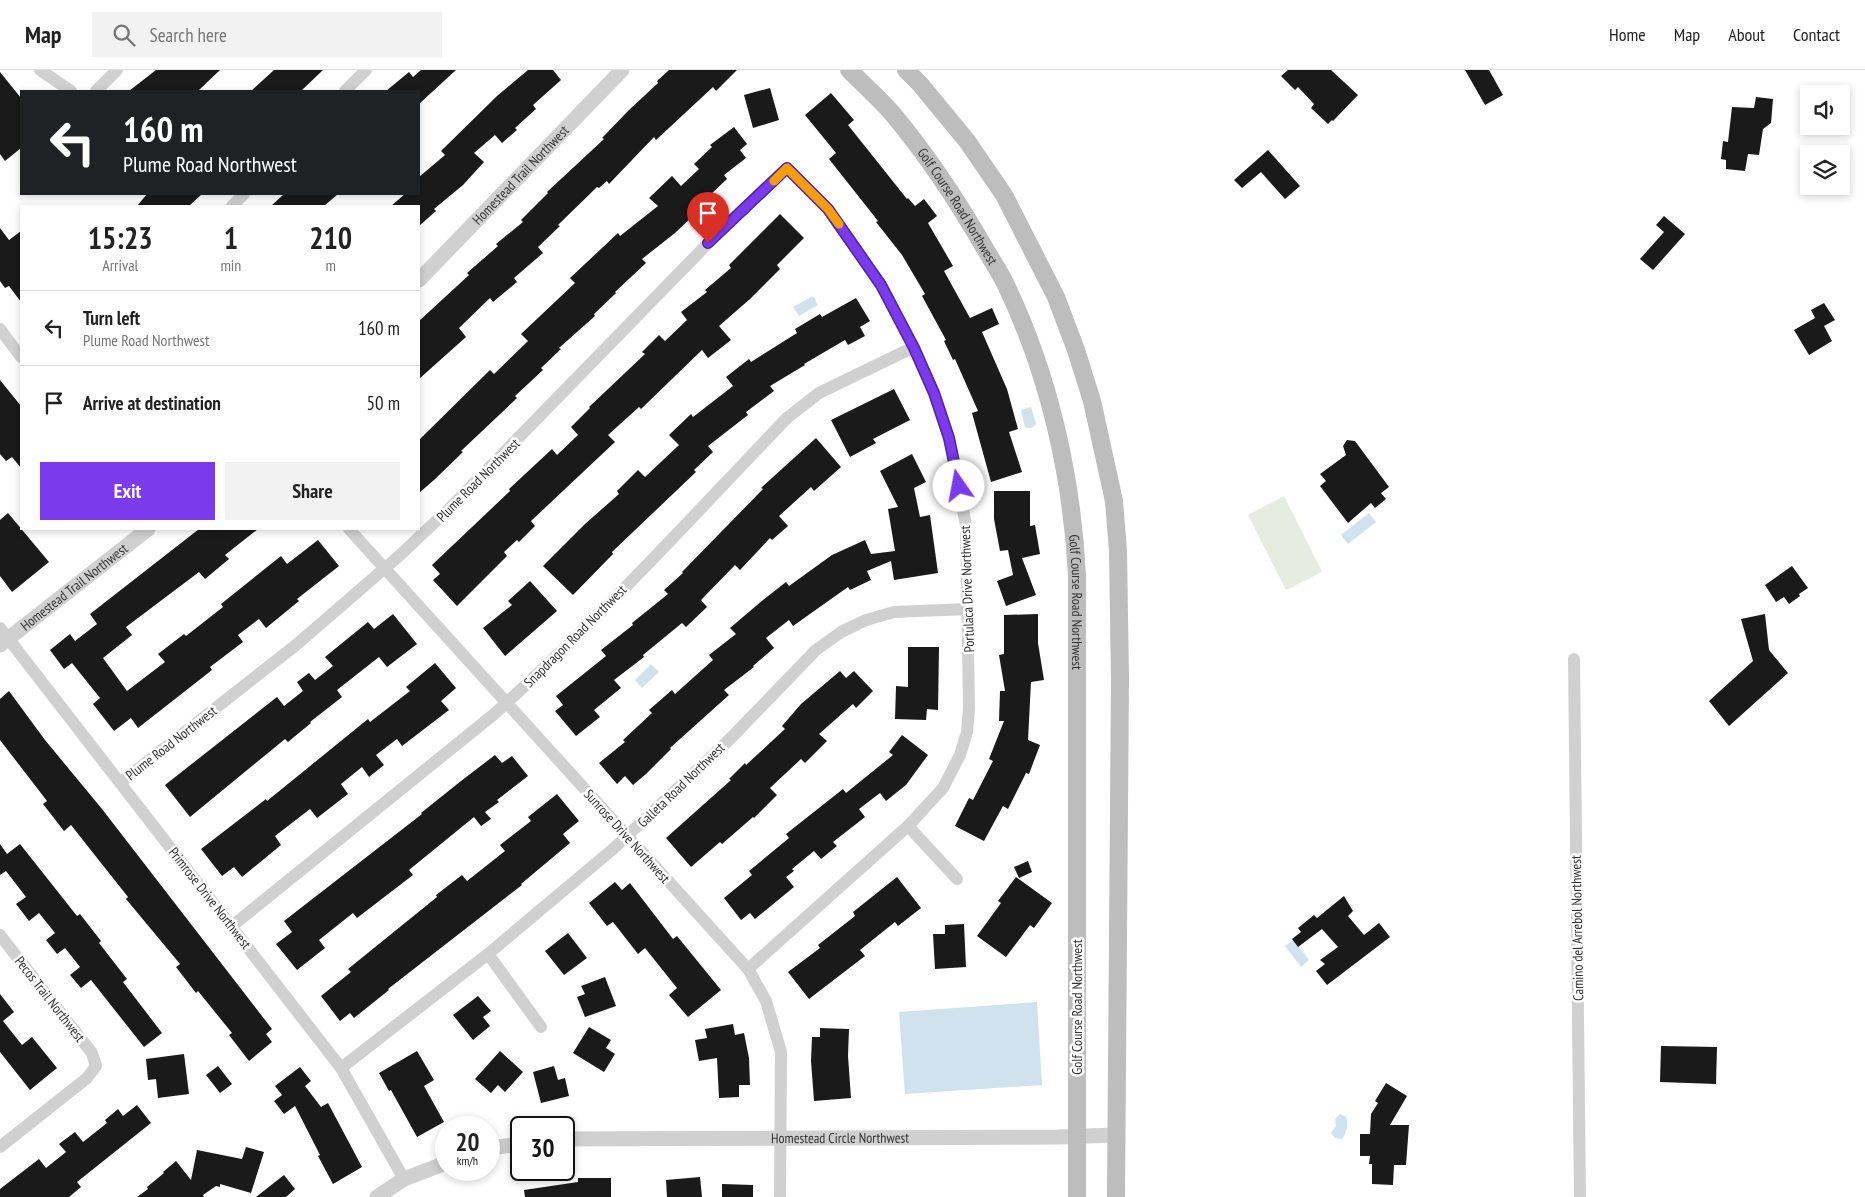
<!DOCTYPE html>
<html lang="en">
<head>
<meta charset="utf-8">
<style>
	body { margin:0; font-family:"PT Sans Narrow",sans-serif; background:#f2f2f2; color:#222; height:100vh; display:flex; flex-direction:column; font-size:19px; white-space:nowrap }
	* { box-sizing:border-box; margin:0 }
	p { font-size:16px; color:#767676 }
	.icon { flex:none; width:28px; height:28px; fill:none; stroke:currentColor; stroke-width:2; stroke-linecap:round; stroke-linejoin:round }
	.map { position:relative; flex:1; overflow:hidden }
	.sheet { position:absolute; left:20px; top:135px; width:400px; height:325px; display:flex; flex-direction:column; background:#fff; border-radius:0px; box-shadow:0 2px 8px #0003 }
	.sheet>* { flex:none }
	.guide { position:absolute; left:20px; top:20px; width:400px; height:105px; border-radius:0px; box-shadow:0 2px 8px #0003; background:#202124; color:#fff; overflow:hidden }
	.buttons { position:absolute; left:1800px; top:15px; display:grid; gap:10px }
	.buttons a { display:grid; place-items:center; width:50px; height:50px; border-radius:0px; background:#fff; box-shadow:0 2px 8px #0003; font-size:25px }
	.speed { position:absolute; left:435px; top:1046px; display:flex; gap:10px; font-size:25px; font-weight:700; text-align:center }
	.speed>* { display:grid; place-content:center; width:65px; height:65px; border-radius:50%; background:#fff; box-shadow:0 2px 8px #0003; line-height:1 }
	.speed small { font-size:12px; font-weight:400 }
	.speed .limit { border:2px solid #111; border-radius:8px; background:#fff; color:#111 }
	.pin { position:absolute; display:grid; place-items:center; width:42px; height:42px; color:#fff; margin:-51px -21px; border-radius:50% 50% 50% 0; rotate:-45deg; box-shadow:0 0 5px #0007 }
	.pin .icon { rotate:45deg }
	.me { position:absolute; width:55px; margin:-28px; rotate:348deg; stroke-linejoin:round; filter:drop-shadow(0 0 4px #0008) }
	.turn { display:flex; align-items:center; gap:18px; height:105px; padding:0 20px; font-size:22px }
	.turn .icon { width:65px; height:65px; stroke-width:2.5 }
	.turn b { display:block; font-size:35px; line-height:42px }
	.eta { display:flex; justify-content:space-evenly; align-items:center; height:85px; text-align:center }
	.eta b { font-size:30px; font-weight:600; line-height:35px }
	.primary-button { display:flex; gap:10px; margin-top:auto; padding:10px 20px }
	.primary-button a { flex:1; height:58px; border-radius:0px; background:#7c3aed; color:#fff; font-size:20px; font-weight:600; line-height:58px; text-align:center }
	.primary-button a+a { background:#f2f2f2; color:#222 }
	ul { padding:0; list-style:none }
	li { display:flex; align-items:center; gap:15px; height:75px; padding:0 20px; border-top:1px solid #e0e0e0 }
	li div { flex:1 }
	li b { display:block; font-size:19px }
	li em { font-style:normal }
	header { display:flex; align-items:center; gap:30px; box-sizing:border-box; height:70px; padding:0 25px; background:#fff; border-bottom:1px solid #e0e0e0 }
	header strong { font-size:24px }
	nav { display:flex; gap:28px; margin-inline-start:auto; font-size:18px }
	.search { width:350px; height:45px; background:#f2f2f2; display:flex; align-items:center; gap:12px; box-sizing:border-box; padding:0 18px; border-radius:0px; color:#767676; font-size:19px }
	.map>svg:first-child { display:block }
</style>
</head>
<body>
<header>
<strong>Map</strong>
<div class="search"><svg class="icon" aria-label="search" viewBox="0 0 24 24"><circle cx="10" cy="10" r="6"/><path d="M15 15l6 6"/></svg>Search here</div>
<nav><a>Home</a><a>Map</a><a>About</a><a>Contact</a></nav>
</header>
<div class="map">
<svg width="1865" height="1127" viewBox="0 0 1865 1127">
	<rect width="100%" height="100%" fill="#fff"/>
	<polygon fill="#e6ecdf" points="1284,426 1322,502 1286,520 1248,445"/>
	<g fill="#cfe2ee">
		<polygon points="813,226 818,235 799,246 793,237"/>
		<path d="M1031 337 1036 354C1033 358 1030 359 1025 357L1021 340Z"/>
		<polygon points="1369,443 1376,452 1348,474 1341,465"/>
		<polygon points="651,594 659,602 642,618 635,610"/>
		<polygon points="1294,870 1309,890 1301,897 1285,876"/>
		<polygon points="1037,932 1042,1015 905,1024 899,942"/>
		<path d="M1340 1044 1346 1047C1349 1052 1346 1065 1342 1069L1335 1068 1331 1063 1336 1056 1335 1049Z"/>
	</g>
	<g fill="#1a1a1a">
		<polygon points="156,0 220,0 198,21 129,21"/>
		<polygon points="274,0 323,0 301,21 251,21"/>
		<polygon points="421,0 456,0 419,34 419,21 386,21 409,2 413,7"/>
		<polygon points="528,0 553,0 561,10 533,35 536,39 515,58 517,60 502,73 495,65 474,83 484,92 463,115 434,139 436,141 419,156 419,136 391,136 405,124 419,124 419,107 445,85 441,81 497,26"/>
		<polygon points="669,0 737,0 716,21 713,17 656,70 654,67 609,114 607,111 599,118 597,117 558,155 560,156 538,177 543,183 514,208 517,212 493,232 490,228 459,258 466,267 419,309 419,251 469,205 467,203 498,176 496,174 523,152 521,150 548,123 547,122 604,69 602,68 629,40 658,13 657,11"/>
		<polygon points="1288,0 1331,0 1358,25 1333,51 1332,50 1328,54 1311,38 1314,34 1298,17 1295,20 1281,6"/>
		<polygon points="1465,0 1489,0 1503,25 1485,35"/>
		<polygon points="0,2 21,28 21,78 5,91 0,84"/>
		<polygon points="770,18 779,50 753,58 744,25"/>
		<polygon points="831,23 854,50 848,55 907,129 908,128 915,136 924,129 937,146 928,153 953,196 944,201 970,248 992,238 999,254 982,262 1007,319 1018,359 1009,362 1022,402 991,412 972,343 978,341 955,289 953,290 944,271 946,270 922,226 925,224 902,185 876,152 878,151 829,89 836,83 805,45"/>
		<polygon points="1756,27 1773,29 1771,53 1763,59 1759,85 1748,84 1745,101 1726,99 1726,90 1721,89 1723,71 1728,72 1732,37 1754,38"/>
		<polygon points="734,57 747,74 740,80 746,88 724,105 727,109 692,142 694,145 675,163 642,189 646,193 615,222 616,223 594,244 595,246 559,278 561,279 541,298 543,300 515,326 517,328 461,381 463,382 434,410 419,423 419,370 490,300 494,304 528,271 521,264 575,213 570,208 618,163 620,166 658,136 649,128 672,106 681,116 699,99 694,94 712,77 710,75"/>
		<polygon points="1268,80 1300,116 1285,129 1261,102 1242,118 1234,110"/>
		<polygon points="147,124 202,124 189,136 137,136"/>
		<polygon points="284,124 338,124 324,136 271,136"/>
		<polygon points="780,144 804,168 777,195 780,199 750,229 719,256 731,270 708,288 702,280 641,339 639,337 608,365 615,372 531,451 535,456 519,472 517,470 504,482 507,486 457,536 433,510 440,504 432,495 510,421 509,419 552,379 557,385 578,365 571,357 590,338 589,337 645,284 642,282 659,265 665,271 687,250 681,242 707,222 705,220 731,198 729,195"/>
		<polygon points="1664,146 1685,164 1653,200 1640,189 1664,162 1656,155"/>
		<polygon points="0,158 9,170 21,161 21,232 9,216 5,218 0,211"/>
		<polygon points="856,228 870,251 860,257 865,266 848,275 845,270 804,294 805,295 770,316 774,321 746,342 748,345 708,376 713,382 694,400 696,402 612,482 613,484 573,525 543,496 585,454 619,424 617,421 638,400 645,407 679,375 669,365 691,344 693,347 733,316 726,307 749,289 751,292 797,263 795,259 820,244 822,247"/>
		<polygon points="1824,233 1835,250 1824,256 1832,271 1809,285 1794,260 1815,248 1811,240"/>
		<polygon points="0,310 21,336 21,398 12,387 6,391 0,384"/>
		<polygon points="894,319 910,350 873,369 876,373 850,387 831,350"/>
		<polygon points="816,368 841,397 814,421 811,417 779,446 788,456 772,470 770,468 740,500 735,495 701,530 707,537 686,557 682,553 643,585 644,587 614,610 621,618 594,640 600,647 576,666 555,641 563,635 556,626 606,586 601,580 633,555 632,553 668,524 664,520 683,503 682,502 763,419 761,418"/>
		<polygon points="1347,370 1355,371 1389,417 1381,423 1386,429 1375,438 1371,433 1348,453 1320,416 1326,411 1320,404 1346,385 1343,376"/>
		<polygon points="912,384 926,412 914,418 920,447 930,445 938,503 894,510 891,491 867,501 871,510 850,520 848,517 793,556 789,550 766,568 774,578 753,596 754,597 724,620 729,625 670,678 671,679 646,704 633,715 625,706 617,714 599,693 625,672 623,670 652,643 649,640 672,620 675,624 713,590 709,585 736,564 730,558 763,530 786,512 789,516 832,485 865,470 871,484 895,481 888,439 898,437 880,401"/>
		<polygon points="994,421 1030,421 1030,456 1035,455 1040,484 1022,488 1036,525 1006,536 997,511 1013,505 1008,480 1000,481 994,449"/>
		<polygon points="8,443 49,492 12,522 0,506 0,450"/>
		<polygon points="199,459 258,459 225,485 229,489 205,509 199,502 126,557 132,565 103,588 127,621 165,592 158,584 184,564 186,566 223,537 221,534 281,486 287,494 318,470 339,496 297,529 299,531 266,558 259,549 238,565 243,572 210,597 212,600 138,658 131,648 114,661 93,634 100,628 72,593 64,599 50,580 70,564 75,571 97,554 90,544"/>
		<polygon points="1792,496 1808,518 1799,524 1800,526 1789,534 1784,527 1776,532 1765,515"/>
		<polygon points="530,511 557,541 505,586 483,558 512,535 508,531"/>
		<polygon points="393,544 417,574 387,597 379,587 337,620 342,627 310,652 311,653 288,672 285,669 190,747 165,715 277,627 284,636 303,621 297,612 309,603 315,610 333,596 325,587 368,552 374,559"/>
		<polygon points="1038,544 1038,573 1044,610 1031,612 1028,670 1040,675 1029,704 1026,703 1008,739 1003,736 984,771 955,756 969,728 973,730 993,691 989,689 1004,651 999,651 1000,621 1005,621 999,585 1004,584 1004,545"/>
		<polygon points="1765,544 1769,580 1788,603 1729,656 1709,631 1753,591 1741,549"/>
		<polygon points="908,577 939,577 938,640 927,639 926,650 895,649 896,616 908,617"/>
		<polygon points="435,593 456,618 441,631 449,640 402,676 397,669 376,685 384,695 369,707 362,697 341,714 348,724 317,748 310,739 275,766 281,775 242,807 234,797 222,806 201,779 266,729 267,731 368,649 370,652 410,621 406,617"/>
		<polygon points="840,601 846,608 854,601 873,621 856,638 853,634 819,664 827,671 805,693 801,689 770,718 777,725 754,748 753,747 722,774 720,772 691,797 666,768 731,710 729,709 745,693 746,695 785,659 782,656 801,634"/>
		<polygon points="9,621 45,670 102,739 272,959 266,964 272,972 249,991 229,965 232,963 198,921 196,923 176,897 180,894 126,829 128,827 71,755 64,761 43,734 47,731 0,670 0,629"/>
		<polygon points="902,665 928,685 906,715 886,731 880,723 859,739 865,747 833,772 837,776 821,789 814,781 792,799 794,801 786,807 794,817 755,849 750,843 741,850 724,828 752,805 749,801 789,768 786,764 843,719 846,723 893,685 889,682"/>
		<polygon points="495,685 502,693 512,686 528,706 497,730 499,732 485,742 491,749 481,756 474,747 409,800 413,805 383,828 357,848 353,843 319,870 325,878 297,900 276,874 292,862 284,851 422,744 421,743 461,711"/>
		<polygon points="557,724 579,751 563,764 570,773 521,814 522,815 388,919 389,920 354,948 350,943 340,951 321,926 351,902 348,899 437,827 436,825 462,805 467,811 505,781 500,775 531,751 528,747"/>
		<polygon points="0,774 7,784 20,774 77,846 80,844 101,871 99,873 127,909 123,912 162,963 144,977 91,910 81,918 70,905 80,897 65,878 57,884 46,870 55,863 39,843 29,851 16,834 26,827 6,801 0,805"/>
		<polygon points="1028,791 1032,802 1019,808 1014,797"/>
		<polygon points="897,807 921,838 898,856 895,852 860,880 865,886 809,929 788,902 820,878 818,875 855,846 853,842"/>
		<polygon points="1016,807 1052,833 1034,858 1030,855 1006,887 977,866 1001,833 998,831"/>
		<polygon points="615,812 622,820 630,813 673,869 677,866 721,920 688,947 669,925 677,918 645,878 638,884 613,852 607,856 589,833"/>
		<polygon points="1344,826 1353,841 1348,846 1364,865 1379,853 1390,867 1327,915 1316,901 1325,894 1320,890 1338,877 1322,859 1298,877 1292,869 1301,862 1298,858 1314,845 1317,848"/>
		<polygon points="964,854 966,897 935,899 933,864 945,864 945,855"/>
		<polygon points="568,863 587,888 564,905 545,881"/>
		<polygon points="605,907 616,936 585,947 577,927 585,924 581,916"/>
		<polygon points="0,924 14,942 3,951 22,975 32,967 57,998 30,1020 0,982"/>
		<polygon points="478,926 491,941 483,947 490,956 473,970 453,945"/>
		<polygon points="733,954 735,965 744,963 749,988 750,1015 739,1015 739,1027 719,1028 717,988 699,991 695,970 707,968 705,959"/>
		<polygon points="589,957 611,970 606,978 615,984 604,1002 573,983"/>
		<polygon points="820,958 849,959 848,986 851,1028 814,1031 811,991 812,967 820,967"/>
		<polygon points="1661,976 1717,977 1716,1014 1660,1012"/>
		<polygon points="417,981 434,1010 424,1016 444,1052 417,1067 391,1020 389,1021 379,1003"/>
		<polygon points="500,981 523,1002 505,1022 498,1015 491,1023 475,1009"/>
		<polygon points="184,984 189,1024 158,1028 156,1009 148,1010 146,989"/>
		<polygon points="218,996 232,1014 220,1023 206,1005"/>
		<polygon points="554,996 558,1010 565,1008 569,1026 541,1033 533,1002"/>
		<polygon points="300,997 311,1011 305,1016 321,1037 328,1033 362,1097 333,1114 318,1086 320,1085 295,1036 284,1044 274,1031 282,1025 275,1016"/>
		<polygon points="1386,1013 1407,1026 1390,1055 1409,1055 1406,1095 1394,1095 1393,1115 1372,1114 1372,1094 1369,1094 1370,1086 1360,1086 1360,1064 1370,1064 1371,1044 1378,1033 1375,1031"/>
		<polygon points="137,1035 151,1053 77,1112 81,1117 69,1127 0,1127 0,1119 39,1089 46,1098 66,1082 59,1074 75,1062 83,1072 107,1053 105,1050 118,1039 123,1046"/>
		<polygon points="246,1077 264,1082 251,1123 220,1114 220,1117 216,1116 203,1125 204,1127 137,1127 148,1119 147,1117 164,1103 163,1102 176,1091 191,1110 197,1080 242,1089"/>
		<polygon points="284,1105 295,1119 286,1127 256,1127"/>
		<polygon points="700,1107 702,1127 667,1127 666,1110"/>
		<polygon points="578,1108 611,1108 611,1127 525,1127 524,1120 578,1112"/>
		<polygon points="722,1114 753,1115 753,1127 722,1127"/>
	</g>
	<g fill="none" stroke-linecap="round" stroke-linejoin="round">
		<g stroke="#d0d0d0" stroke-width="12">
			<polyline points="40,0 71,21"/>
			<polyline points="96,21 117,0"/>
			<polyline points="345,21 366,0"/>
			<polyline points="232,136 244,124"/>
			<polyline points="0,259 21,287"/>
			<polyline points="349,459 748,899 766,931 781,982 780,1127"/>
			<polyline points="0,558 341,998 404,1109"/>
			<polyline points="1574,589 1580,1127"/>
			<polyline points="120,713 296,575 399,486 448,440 722,159 787,98 828,139 881,215 914,277 934,323 949,368 966,455 969,639 967,662 960,685 943,718 908,756 748,899"/>
			<polyline points="908,756 957,809"/>
			<path d="M232 856 493 645C597 552 691 448 787 348L819 323 914 277"/>
			<polyline points="0,865 92,983 96,996 87,1008 0,1077"/>
			<polyline points="488,884 541,957"/>
			<polyline points="341,998 488,884 613,779 728,671 816,580 841,562 866,550 894,542 968,539"/>
		</g>
		<g stroke="#d0d0d0" stroke-width="15">
			<path id="s1" d="M419 210 622 0"/>
			<path id="s2" d="M0 575 148 459"/>
			<path id="s3" d="M564 1069 1058 1067 1116 1065"/>
			<polyline points="489,1078 521,1074"/>
			<polyline points="377,1127 404,1109 446,1093"/>
		</g>
		<g stroke="#bdbdbd" stroke-width="18">
			<path id="s4" d="M849 0C863 14 879 28 892 43 927 85 957 130 984 177 991 189 999 201 1005 213 1049 304 1072 406 1077 506V1127"/>
			<polyline points="906,0 920,14 967,71 1004,125 1056,227 1076,280 1092,331 1114,431 1118,481 1120,609 1116,1127"/>
		</g>
	</g>
	<g fill="none" stroke-linecap="round" stroke-linejoin="round">
		<defs>
			<polyline id="route" points="708,173 787,98 828,139 881,215 914,278 934,323 949,368 959,416"/>
		</defs>
		<use href="#route" stroke="#51269a" stroke-width="12"/>
		<use href="#route" stroke="#7c3aed" stroke-width="9"/>
		<polyline stroke="#f59e0b" stroke-width="9" points="774,111 787,98 828,139 839,154"/>
	</g>
	<g text-anchor="middle" stroke-width="5" stroke-linejoin="round" paint-order="stroke">
		<g font-size="14" fill="#333" stroke="#fff">
			<text dy="5" stroke="none"><textPath href="#s1" startOffset="146">Homestead Trail Northwest</textPath></text>
			<text dy="5" stroke="none"><textPath href="#s4" startOffset="175">Golf Course Road Northwest</textPath></text>
			<text transform="translate(478 410) rotate(-45)" y="5">Plume Road Northwest</text>
			<text dy="5" stroke="none"><textPath href="#s2" startOffset="94">Homestead Trail Northwest</textPath></text>
			<text transform="translate(967 519) rotate(-92)" y="5">Portulaca Drive Northwest</text>
			<text dy="5" stroke="none"><textPath href="#s4" startOffset="595">Golf Course Road Northwest</textPath></text>
			<text transform="translate(575 566) rotate(-45)" y="5">Snapdragon Road Northwest</text>
			<text transform="translate(171 673) rotate(-38)" y="5">Plume Road Northwest</text>
			<text transform="translate(681 715) rotate(-44)" y="5">Galleta Road Northwest</text>
			<text transform="translate(627 766) rotate(48)" y="5">Sunrose Drive Northwest</text>
			<text transform="translate(210 828) rotate(52)" y="5">Primrose Drive Northwest</text>
			<text transform="translate(1577 858) rotate(-91)" y="5">Camino del Arrebol Northwest</text>
			<text transform="translate(50 929) rotate(52)" y="5">Pecos Trail Northwest</text>
			<text transform="translate(1077 937) rotate(-90)" y="5">Golf Course Road Northwest</text>
			<text dy="5" stroke="none"><textPath href="#s3" startOffset="276">Homestead Circle Northwest</textPath></text>
		</g>
	</g>
</svg>
<div class="buttons">
<a><svg class="icon" aria-label="sound" viewBox="0 0 24 24"><path d="M4 9h4l5-4v14l-5-4H4zM17 9q2 3 0 6"/></svg></a>
<a><svg class="icon" aria-label="layers" viewBox="0 0 24 24"><path d="M12 4l9 5-9 5-9-5zM3 14l9 5 9-5"/></svg></a>
</div>
<div class="speed"><div>20<small>km/h</small></div><div class="limit">30</div></div>
<div class="pin" style="left:708px;top:173px;background:#d93025"><svg class="icon" aria-label="arrive" viewBox="0 0 24 24"><path d="M6 21V4h12l-3 4 3 4H6"/></svg></div>
<svg class="me" style="left:959px;top:416px" viewBox="-20 -20 40 40"><circle r="19" fill="#fff"/><path d="M0-13L10 11 0 6-10 11z" fill="#7c3aed"/></svg>
<div class="guide">
<div class="turn"><svg class="icon" aria-label="left" viewBox="0 0 24 24"><path d="M17 20v-9H6M10 6l-5 5 5 5"/></svg><div><b>160 m</b>Plume Road Northwest</div></div>
</div>
<section class="sheet">
<div class="eta">
<div><b>15:23</b><p>Arrival</p></div>
<div><b>1</b><p>min</p></div>
<div><b>210</b><p>m</p></div>
</div>
<ul>
<li><svg class="icon" aria-label="left" viewBox="0 0 24 24"><path d="M17 20v-9H6M10 6l-5 5 5 5"/></svg><div><b>Turn left</b><p>Plume Road Northwest</p></div><em>160 m</em></li>
<li><svg class="icon" aria-label="arrive" viewBox="0 0 24 24"><path d="M6 21V4h12l-3 4 3 4H6"/></svg><div><b>Arrive at destination</b></div><em>50 m</em></li>
</ul>
<div class="primary-button"><a>Exit</a><a>Share</a></div>
</section>
</div>
</body>
</html>
